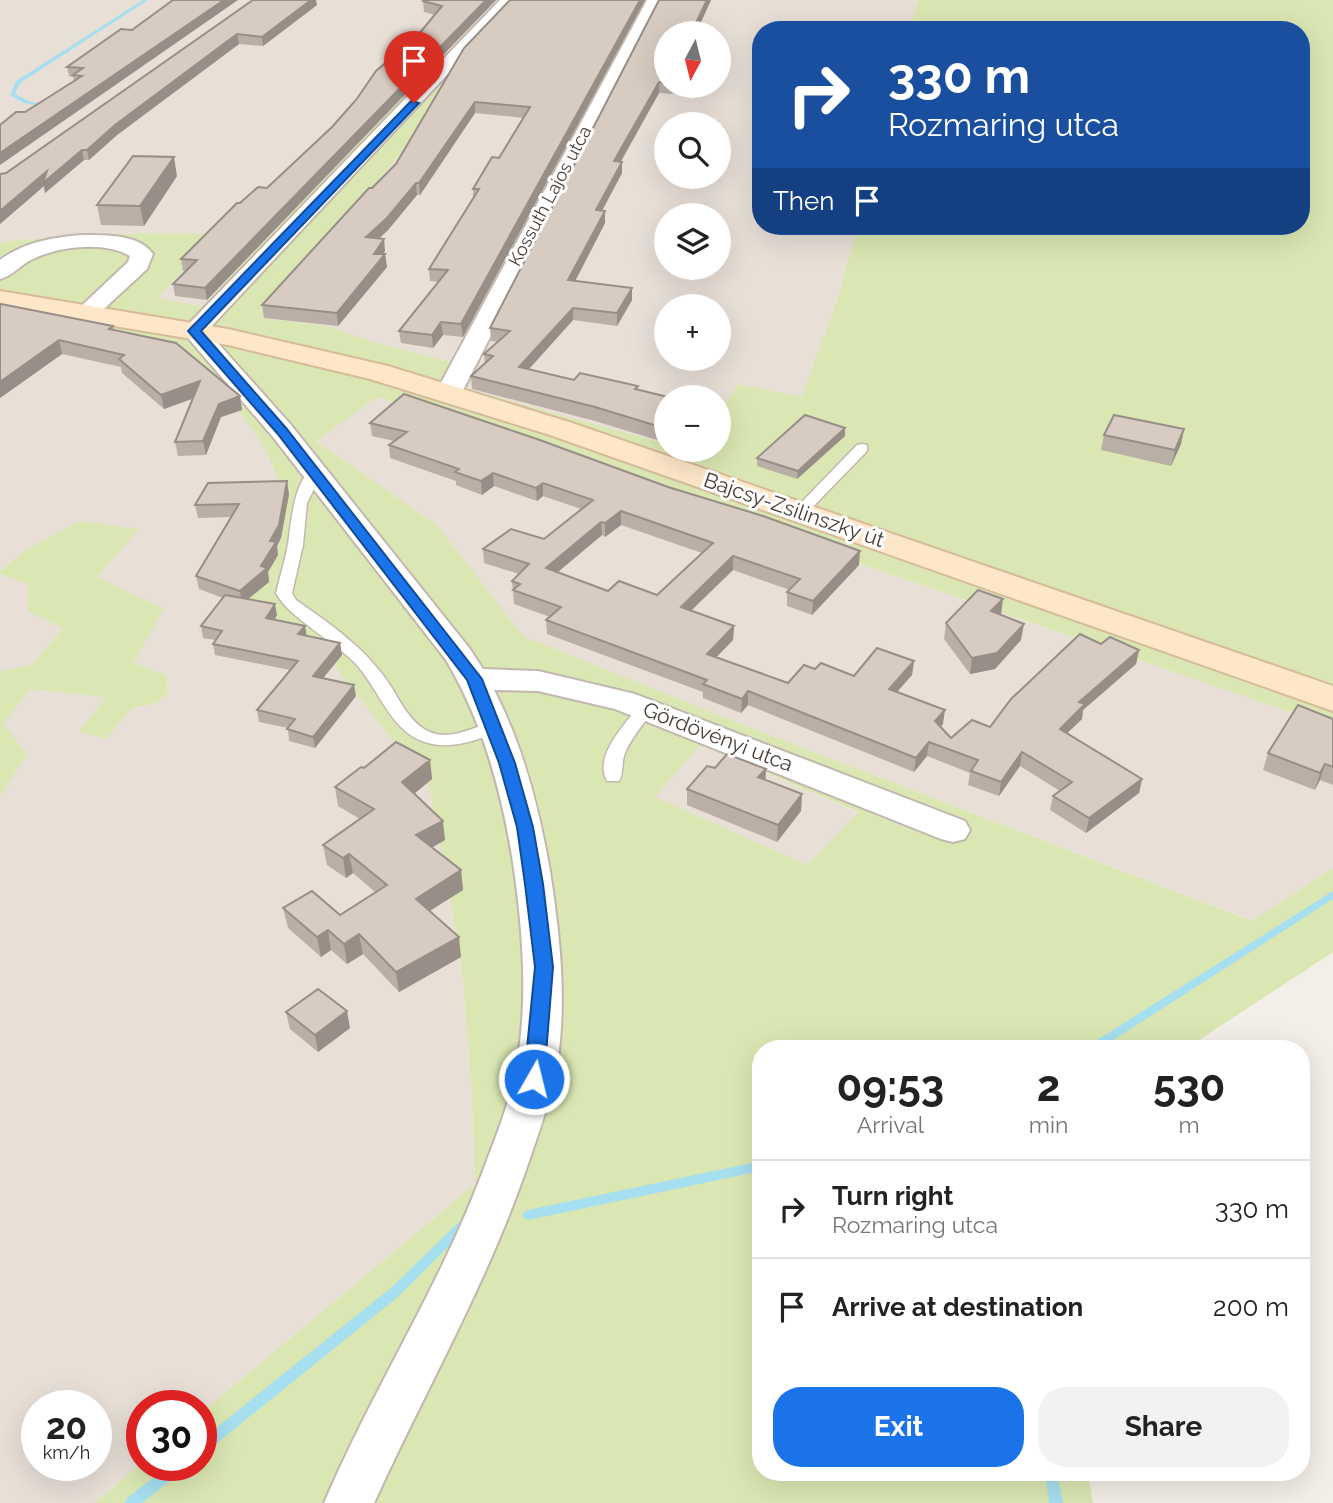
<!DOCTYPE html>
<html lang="en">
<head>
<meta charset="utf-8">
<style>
	body { margin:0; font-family:Raleway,sans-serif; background:#f2f2f2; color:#222; height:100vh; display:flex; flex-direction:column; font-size:26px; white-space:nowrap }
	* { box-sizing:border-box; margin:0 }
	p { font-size:23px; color:#767676 }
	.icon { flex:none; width:38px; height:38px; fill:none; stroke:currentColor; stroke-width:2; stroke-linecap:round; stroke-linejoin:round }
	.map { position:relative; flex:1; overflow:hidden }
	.drawer { position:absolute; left:752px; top:1040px; width:558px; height:441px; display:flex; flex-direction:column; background:#fff; border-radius:28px; box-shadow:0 7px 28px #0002 }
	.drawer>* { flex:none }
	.hud { position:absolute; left:752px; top:21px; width:558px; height:214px; border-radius:28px; box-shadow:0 7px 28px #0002; background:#1a4fa0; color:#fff; overflow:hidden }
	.needle { width:46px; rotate:187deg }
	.controls { position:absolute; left:654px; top:21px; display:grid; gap:14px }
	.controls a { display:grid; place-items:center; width:77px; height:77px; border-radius:50%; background:#fff; box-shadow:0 7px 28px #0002; font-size:35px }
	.speed { position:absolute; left:21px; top:1390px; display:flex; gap:14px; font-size:35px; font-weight:700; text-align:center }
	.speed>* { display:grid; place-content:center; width:91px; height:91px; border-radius:50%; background:#fff; box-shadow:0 7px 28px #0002; line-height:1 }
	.speed small { font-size:18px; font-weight:400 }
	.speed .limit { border:10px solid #d22; background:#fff; color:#111 }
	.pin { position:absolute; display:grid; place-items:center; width:60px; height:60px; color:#fff; margin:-72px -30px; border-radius:50% 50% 50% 0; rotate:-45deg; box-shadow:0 0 7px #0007 }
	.pin .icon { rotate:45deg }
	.me { position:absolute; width:77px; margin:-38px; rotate:8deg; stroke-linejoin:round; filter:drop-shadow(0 0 5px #0008) }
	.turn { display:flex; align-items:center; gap:24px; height:147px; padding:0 21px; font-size:32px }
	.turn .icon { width:91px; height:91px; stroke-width:2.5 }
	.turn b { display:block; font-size:49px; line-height:60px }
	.then { display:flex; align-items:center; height:66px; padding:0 21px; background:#0003; gap:14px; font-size:26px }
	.eta { display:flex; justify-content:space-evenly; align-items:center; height:119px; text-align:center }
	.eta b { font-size:42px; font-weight:700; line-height:49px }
	.action { display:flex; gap:14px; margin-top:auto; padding:14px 21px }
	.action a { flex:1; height:80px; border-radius:28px; background:#1a73e8; color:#fff; font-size:28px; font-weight:700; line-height:80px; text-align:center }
	.action a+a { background:#f2f2f2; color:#222 }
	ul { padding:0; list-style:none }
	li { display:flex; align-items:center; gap:21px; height:98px; padding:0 21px; border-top:2px solid #e0e0e0 }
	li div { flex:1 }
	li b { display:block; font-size:26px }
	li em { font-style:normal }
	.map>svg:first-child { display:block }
</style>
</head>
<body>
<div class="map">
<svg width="1333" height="1503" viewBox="0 0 1333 1503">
	<rect width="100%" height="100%" fill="#f4eee8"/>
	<g fill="#e8dfd7" fill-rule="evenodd">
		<path d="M0 0H918L910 30H761V226H858L837 300 802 398 738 384 719 414V397H667V444L466 389 476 369 377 343 326 326 261 318 454 91 411 87 201 307 156 299 219 235 144 233 17 240 0 243ZM667 33H719V86H667ZM667 124H719V177H667ZM667 215H719V268H667ZM667 306H719V359H667Z"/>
		<path d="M0 313 182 357 243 416 264 447 288 501 271 568 245 606 330 660 429 787 461 958 471 1081 475 1184 201 1413V1405H142V1463L94 1503H0V797L27 754 2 724 30 689 107 697 79 732 106 739 132 708 157 703 168 693 167 675 132 663 97 577 138 530 23 552 0 571ZM37 1405H96V1465H37Z"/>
		<polygon points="376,397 1333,727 1333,868 1253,921 734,721 522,636 437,525 316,441"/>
		<polygon points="0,574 28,584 63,628 32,665 0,671"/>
		<polygon points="700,745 859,813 806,866 654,797"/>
	</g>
	<g fill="#dae7b2" fill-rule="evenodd">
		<path d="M918 0H1333V727L377 397 316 441 437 525 523 636 734 721 1252 921 1333 868V952L1187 1048H761V1472H1088L1093 1503H94L142 1463 201 1465V1413L475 1184 471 1081 461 958 429 787 330 660 245 606 271 568 288 501 264 447 243 416 182 357 0 313V243L17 240 144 233 220 234 157 298 201 307 411 87 455 90 262 318 326 326 377 343 477 369 467 389 667 444V450H719V414L738 384 802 397 837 300 858 226H1302V30H910ZM700 745 858 812V813L807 865 655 797Z"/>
		<polygon points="79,521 139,529 97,577 164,609 133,663 167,675 168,693 157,703 132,708 106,739 79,732 106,697 30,689 3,724 27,754 0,797 0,671 32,665 63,628 28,611 28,584 0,574 0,571 23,552"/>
	</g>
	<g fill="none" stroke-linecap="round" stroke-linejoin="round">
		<g fill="#a6dfef" fill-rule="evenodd">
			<polygon points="143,0 148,0 20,83 15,94 28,101 51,106 51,108 24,103 10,95 16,81"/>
			<polygon points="1333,891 1333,899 1101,1048 1088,1048 1089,1045"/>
			<polygon points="761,1161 761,1171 528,1220 524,1218 522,1215 524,1212 528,1210"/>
			<polygon points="466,1217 470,1219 472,1222 470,1225 399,1296 206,1452 201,1454 201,1440 391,1288 462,1219"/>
			<polygon points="170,1465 186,1465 185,1469 142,1503 125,1503 127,1498"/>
			<polygon points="1045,1472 1057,1472 1063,1503 1049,1503"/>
		</g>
		<defs>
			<g id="service">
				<polygon points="862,444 867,445 867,451 805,515 795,515 793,512 795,509 857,445"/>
				<path d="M315 469 322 473 307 503 303 545 292 593 296 600C332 625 368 650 392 688 402 705 414 729 436 734 456 738 475 727 494 721L503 727 500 731C475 741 448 751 422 741 390 729 378 688 356 664 335 642 287 616 276 593 280 577 285 560 288 544 291 525 294 475 315 469Z"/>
				<path d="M646 703 654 708C645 723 632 736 625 753 621 762 624 773 619 781H607C593 755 626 724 640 704Z"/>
			</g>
			<g id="minor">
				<path d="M500 0H517L207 331 291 425 470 649 483 669 538 671 635 694 965 821 970 830 965 839 953 842 941 839 615 709 538 691 494 690C523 746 539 808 550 871 560 935 567 1001 557 1065 551 1098 540 1130 529 1161 489 1280 426 1389 374 1503H324C374 1386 444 1280 487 1160 499 1129 511 1097 517 1064 528 999 523 934 514 869 503 796 484 724 446 660L273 437 182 331Z"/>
				<polygon points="647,0 663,0 461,394 457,399 448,402 439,399 435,394"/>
				<path d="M83 235C105 235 139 234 153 254L147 269 94 318H78L74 313 128 262 130 256C105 241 59 246 33 259 21 264 13 276 0 279V260C24 242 54 237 83 235Z"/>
			</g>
			<polygon id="secondary" points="0,291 228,329 388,366 572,423 1333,686 1333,711 550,435 370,379 228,345 0,307"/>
		</defs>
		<use href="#service" stroke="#c2b7ae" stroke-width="3"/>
		<use href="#minor" stroke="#c2b7ae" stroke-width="4"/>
		<use href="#secondary" stroke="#d6bb9b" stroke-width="4"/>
		<use href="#service" fill="#fff" fill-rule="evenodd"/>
		<use href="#minor" fill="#fff" fill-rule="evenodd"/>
		<use href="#secondary" fill="#fee7c9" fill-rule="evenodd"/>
	</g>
	<g fill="#baafa6" fill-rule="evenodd">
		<polygon points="238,0 74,81 73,77 69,76 67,67 132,30"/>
		<polygon points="253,0 317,5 263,46 239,44 117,135 89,160 84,160 45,193 44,186 0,224 0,174 6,173"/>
		<polygon points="424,0 496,0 207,300 175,296 173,284 185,271 183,271 181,259 240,203 267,188 332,127 418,35 435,15 424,12 423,1"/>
		<polygon points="510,0 645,0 463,337 443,335 433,348 401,343 399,331 439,282 430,281 429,269 473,198 473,189 499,158 524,118 475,113 420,195 417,195 388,230 379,238 385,251 383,254 385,254 387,267 338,326 264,318 262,305 396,164"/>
		<polygon points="659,0 711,0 696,33 667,33 667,86 677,86 673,94 659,93 621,162 622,173 602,211 605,223 575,281 632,300 617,326 573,320 529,369 574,380 638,386 638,390 667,397 667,443 595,421 472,389 471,376 485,364 484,354 498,342 491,341 490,328"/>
		<polygon points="177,176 144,226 101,225 97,205"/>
		<polygon points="0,305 113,326 114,330 240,396 242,410 221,417 206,455 178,456 175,442 193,398 164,409 122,373 121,367 62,354 0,398"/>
		<path d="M404 394 859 565 812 615 787 606V592L790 590 733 570 691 611 734 626 733 640 716 657 788 683 815 669 854 676 914 661 912 675 897 692 943 724 941 727 951 738 990 727 1101 644 1139 650 1136 664 1083 710 1082 719 1067 733 1142 779 1139 793 1086 833 1050 810 1053 796 1060 791 1020 766 999 796 968 785 970 773 927 756 914 772 748 705 741 713 703 698V692L547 634 546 620 550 617 514 604 512 581 519 574 484 563 483 549 544 539 581 509 543 496 537 501 494 486 482 495 456 485V481L390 458 389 445 394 441 372 436 370 423ZM621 525 702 553 657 595 608 591 558 572 602 535 605 537Z"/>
		<polygon points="845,428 845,436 797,479 757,466 757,458"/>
		<polygon points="1184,429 1181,444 1171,466 1101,450 1104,435"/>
		<polygon points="289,494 281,538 277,546 278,555 268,572 269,582 248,599 277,615 274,620 306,636 340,643 342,655 323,678 356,696 315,748 289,741 288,728 259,722 257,710 290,670 215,655 213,644 215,640 203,638 201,626 223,598 199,589 196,576 231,517 198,518 195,505"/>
		<polygon points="1001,615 1021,640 995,669 970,674 944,639 946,623"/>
		<polygon points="1333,719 1333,785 1320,780 1315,790 1263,770 1268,753"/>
		<polygon points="430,760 432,779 414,794 445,840 432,847 461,870 463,890 430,911 461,957 399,992 363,954 347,964 331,950 321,957 288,928 283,908 340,915 375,892 353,873 346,878 327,865 323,845 360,819 338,806 335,787 364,768"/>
		<polygon points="715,768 766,769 765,780 802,794 801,811 777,842 687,805 687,789"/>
		<polygon points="286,1012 350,1028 318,1052 290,1029"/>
	</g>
	<g fill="#978e87">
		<polygon points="224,0 238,0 0,165 0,153"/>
		<polygon points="307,0 316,0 317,5 263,46 262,37"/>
		<polygon points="486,0 496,0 207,300 205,288"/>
		<polygon points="640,0 645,0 463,337 461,324"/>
		<polygon points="707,0 711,0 696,33 691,33"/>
		<polygon points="237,34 239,44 117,135 89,160 87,150 115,125"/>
		<polygon points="659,82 659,93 614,173 614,161"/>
		<polygon points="475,102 475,113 420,195 419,183"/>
		<polygon points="82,150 84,160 45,193 44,186 0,224 0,211 47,171"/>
		<polygon points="174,157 177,176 144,226 140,206"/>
		<polygon points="622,162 622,173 596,222 596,210"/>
		<polygon points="416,183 417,195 388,230 367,250 366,237"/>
		<polygon points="605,211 605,223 569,293 568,280"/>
		<polygon points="384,239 385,251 375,266 374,254"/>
		<polygon points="385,254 387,267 338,326 337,313"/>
		<polygon points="632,288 632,300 617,326 617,313"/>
		<polygon points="573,308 573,320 519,380 519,367"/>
		<polygon points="441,322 443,335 433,348 432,335"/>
		<polygon points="59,340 62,354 0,398 0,382"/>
		<polygon points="200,381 203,395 164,409 161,395"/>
		<polygon points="240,396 242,410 221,417 206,455 203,441 219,404"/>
		<polygon points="845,428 845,436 797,479 798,471"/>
		<polygon points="1184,429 1181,444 1171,466 1175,450"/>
		<polygon points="493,473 494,486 482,495 481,481"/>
		<polygon points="287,481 289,494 281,538 277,546 278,555 268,572 269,582 242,604 240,591 261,566 270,541"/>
		<polygon points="543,483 543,496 537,501 536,488"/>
		<polygon points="621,511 621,525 605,537 605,523"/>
		<polygon points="601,522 602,535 547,581 546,568"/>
		<polygon points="860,551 859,565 812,615 813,601"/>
		<polygon points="733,556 733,570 680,621 681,607"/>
		<polygon points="1003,599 1001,615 991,611"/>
		<polygon points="275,604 277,615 268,630 266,618"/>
		<polygon points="1024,624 1021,640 995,669 970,674 972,658"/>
		<polygon points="305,626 307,637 298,634"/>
		<polygon points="734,626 733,640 706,668 707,654"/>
		<polygon points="340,643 342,655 315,688 313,676"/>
		<polygon points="1139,650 1136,664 1083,710 1082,719 1057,743 1060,729 1079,702"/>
		<polygon points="914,661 912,675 887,703 889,689"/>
		<polygon points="354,685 356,696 315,748 313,737"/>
		<polygon points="748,691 748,705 741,713 742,699"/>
		<polygon points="945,710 943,724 933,735 935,721"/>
		<polygon points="929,742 927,756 914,772 916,758"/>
		<polygon points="1022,752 1020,766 999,796 1001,782"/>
		<polygon points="430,760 432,779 405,801 402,782"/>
		<polygon points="1325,764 1320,780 1315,790 1320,773"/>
		<polygon points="766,769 765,785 758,777"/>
		<polygon points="1142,779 1139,793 1086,833 1089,818"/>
		<polygon points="802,794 801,811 777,842 778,825"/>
		<polygon points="443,821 445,840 419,855 416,835"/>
		<polygon points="349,854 353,873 346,878 343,858"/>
		<polygon points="461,870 463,890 418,918 416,899"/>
		<polygon points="328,930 331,950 321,957 317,937"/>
		<polygon points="359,934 363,954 347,964 344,944"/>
		<polygon points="459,937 461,957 399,992 396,972"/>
		<polygon points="347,1011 350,1028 318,1052 315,1035"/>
	</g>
	<g fill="#d8cbc1" stroke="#978e87" stroke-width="2" fill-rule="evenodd">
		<polygon points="173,0 224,0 0,153 0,125 16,112 25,112 82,76 73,75 83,68 67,67 121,29 132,30"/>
		<polygon points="253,0 311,0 262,37 237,34 115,125 87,150 82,150 43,183 47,171 0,211 0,174 6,173"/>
		<polygon points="424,0 486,0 205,288 173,284 197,260 181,259 237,203 240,203 258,187 267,188 332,127 356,100 376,71 418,35 442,6 423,1"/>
		<polygon points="510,0 640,0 461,324 441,322 432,335 399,331 448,270 429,269 479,189 473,189 492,157 499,158 530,107 475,102 419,183 416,183 387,218 366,237 384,239 374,254 385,254 337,313 262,305 369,188 372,188 396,164 464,48"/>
		<polygon points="659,0 707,0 691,33 667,33 667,83 659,82 614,161 622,162 596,210 605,211 568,280 632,288 617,313 573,308 519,367 574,380 580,373 638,386 635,389 668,397 667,397 667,429 595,407 471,376 493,356 484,354 510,331 490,328"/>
		<polygon points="133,156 174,157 140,206 97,205"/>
		<polygon points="1,304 113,326 109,329 176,343 240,396 219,404 203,441 175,442 200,381 161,395 119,359 124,355 59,340 0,382 0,305"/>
		<polygon points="694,392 719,397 689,397"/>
		<path d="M404 394 537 439 668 487 763 516 860 551 813 601 787 592 800 579 733 556 681 607 734 626 707 654 788 683 804 665 815 669 821 663 854 676 877 648 914 661 889 689 945 710 935 721 951 738 972 720 990 727 1011 699 1080 634 1101 644 1110 637 1139 650 1079 702 1085 704 1060 729 1142 779 1089 818 1053 796 1072 782 1022 752 1001 782 971 771 978 760 929 742 916 758 748 691 742 699 703 684 707 680 546 620 561 607 513 590 520 584 512 581 529 564 483 549 511 529 544 539 593 500 543 483 536 488 493 473 481 481 455 472 459 469 389 445 407 432 370 423ZM621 511 713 543 657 595 619 581 608 591 546 568 601 522 605 523Z"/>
		<polygon points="805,415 845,428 798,471 757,458"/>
		<polygon points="1114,415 1184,429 1175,450 1104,435"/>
		<polygon points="287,481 279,525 270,541 276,542 261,566 267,568 240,591 196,576 239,504 195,505 208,483"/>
		<polygon points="978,590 1003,599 991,611 1024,624 997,653 972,658 946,623"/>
		<polygon points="225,595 275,604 266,618 305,626 298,634 340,643 313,676 354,685 313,737 287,729 295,719 257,710 298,661 213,644 222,631 201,626"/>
		<polygon points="1298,705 1333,719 1333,767 1325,764 1320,773 1268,753"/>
		<polygon points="396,742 430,760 402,782 443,821 416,835 461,870 416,899 459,937 396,972 359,934 344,944 328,930 317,937 283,908 312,891 340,915 387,885 349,854 343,858 323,845 374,809 335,787 361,767 364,768"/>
		<polygon points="727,754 766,769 758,777 802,794 778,825 687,789 707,766 715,768"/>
		<polygon points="318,989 347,1011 315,1035 286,1012"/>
	</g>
	<polygon fill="#1a73e8" stroke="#114b97" stroke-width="2" points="411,101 419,103 201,331 286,428 482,679 515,763 533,827 543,884 553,967 544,1079 541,1085 534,1087 527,1085 524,1079 535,967 525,884 517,827 499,763 467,680 277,433 188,331"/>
	<g text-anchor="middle" stroke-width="6" stroke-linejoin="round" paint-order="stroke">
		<g font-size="18" fill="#473e37" stroke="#fff">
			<text transform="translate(550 196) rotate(-62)" y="6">Kossuth Lajos utca</text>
		</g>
		<g font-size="21" fill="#473e37" stroke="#fff">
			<text transform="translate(794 510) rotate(19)" y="7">Bajcsy-Zsilinszky út</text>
			<text transform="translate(718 737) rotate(21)" y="7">Gördövényi utca</text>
		</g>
	</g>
</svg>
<div class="controls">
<a><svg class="needle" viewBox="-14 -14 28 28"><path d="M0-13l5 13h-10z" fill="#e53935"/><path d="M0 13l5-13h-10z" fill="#767676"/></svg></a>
<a><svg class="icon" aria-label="search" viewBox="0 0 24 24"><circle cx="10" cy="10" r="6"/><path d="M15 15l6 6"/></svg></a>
<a><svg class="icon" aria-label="layers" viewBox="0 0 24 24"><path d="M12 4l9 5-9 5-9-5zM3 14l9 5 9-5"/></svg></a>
<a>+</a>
<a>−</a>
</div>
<div class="speed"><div>20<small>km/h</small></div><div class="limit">30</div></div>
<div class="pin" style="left:414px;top:103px;background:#d93025"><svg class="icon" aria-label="arrive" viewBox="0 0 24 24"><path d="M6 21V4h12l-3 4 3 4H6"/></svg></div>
<svg class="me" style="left:534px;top:1079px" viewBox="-20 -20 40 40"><circle r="17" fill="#1a73e8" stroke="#fff" stroke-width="3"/><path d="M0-11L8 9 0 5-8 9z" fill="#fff"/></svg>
<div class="hud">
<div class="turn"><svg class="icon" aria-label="right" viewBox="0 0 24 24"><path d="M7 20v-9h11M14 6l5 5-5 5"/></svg><div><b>330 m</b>Rozmaring utca</div></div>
<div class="then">Then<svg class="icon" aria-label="arrive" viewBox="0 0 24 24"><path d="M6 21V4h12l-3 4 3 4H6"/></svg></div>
</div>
<section class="drawer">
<div class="eta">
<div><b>09:53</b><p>Arrival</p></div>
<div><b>2</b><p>min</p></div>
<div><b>530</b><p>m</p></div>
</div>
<ul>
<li><svg class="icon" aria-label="right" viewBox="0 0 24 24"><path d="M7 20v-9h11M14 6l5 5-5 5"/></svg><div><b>Turn right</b><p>Rozmaring utca</p></div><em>330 m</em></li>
<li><svg class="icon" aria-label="arrive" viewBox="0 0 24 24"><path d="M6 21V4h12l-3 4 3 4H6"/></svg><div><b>Arrive at destination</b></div><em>200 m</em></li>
</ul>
<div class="action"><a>Exit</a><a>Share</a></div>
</section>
</div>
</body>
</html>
